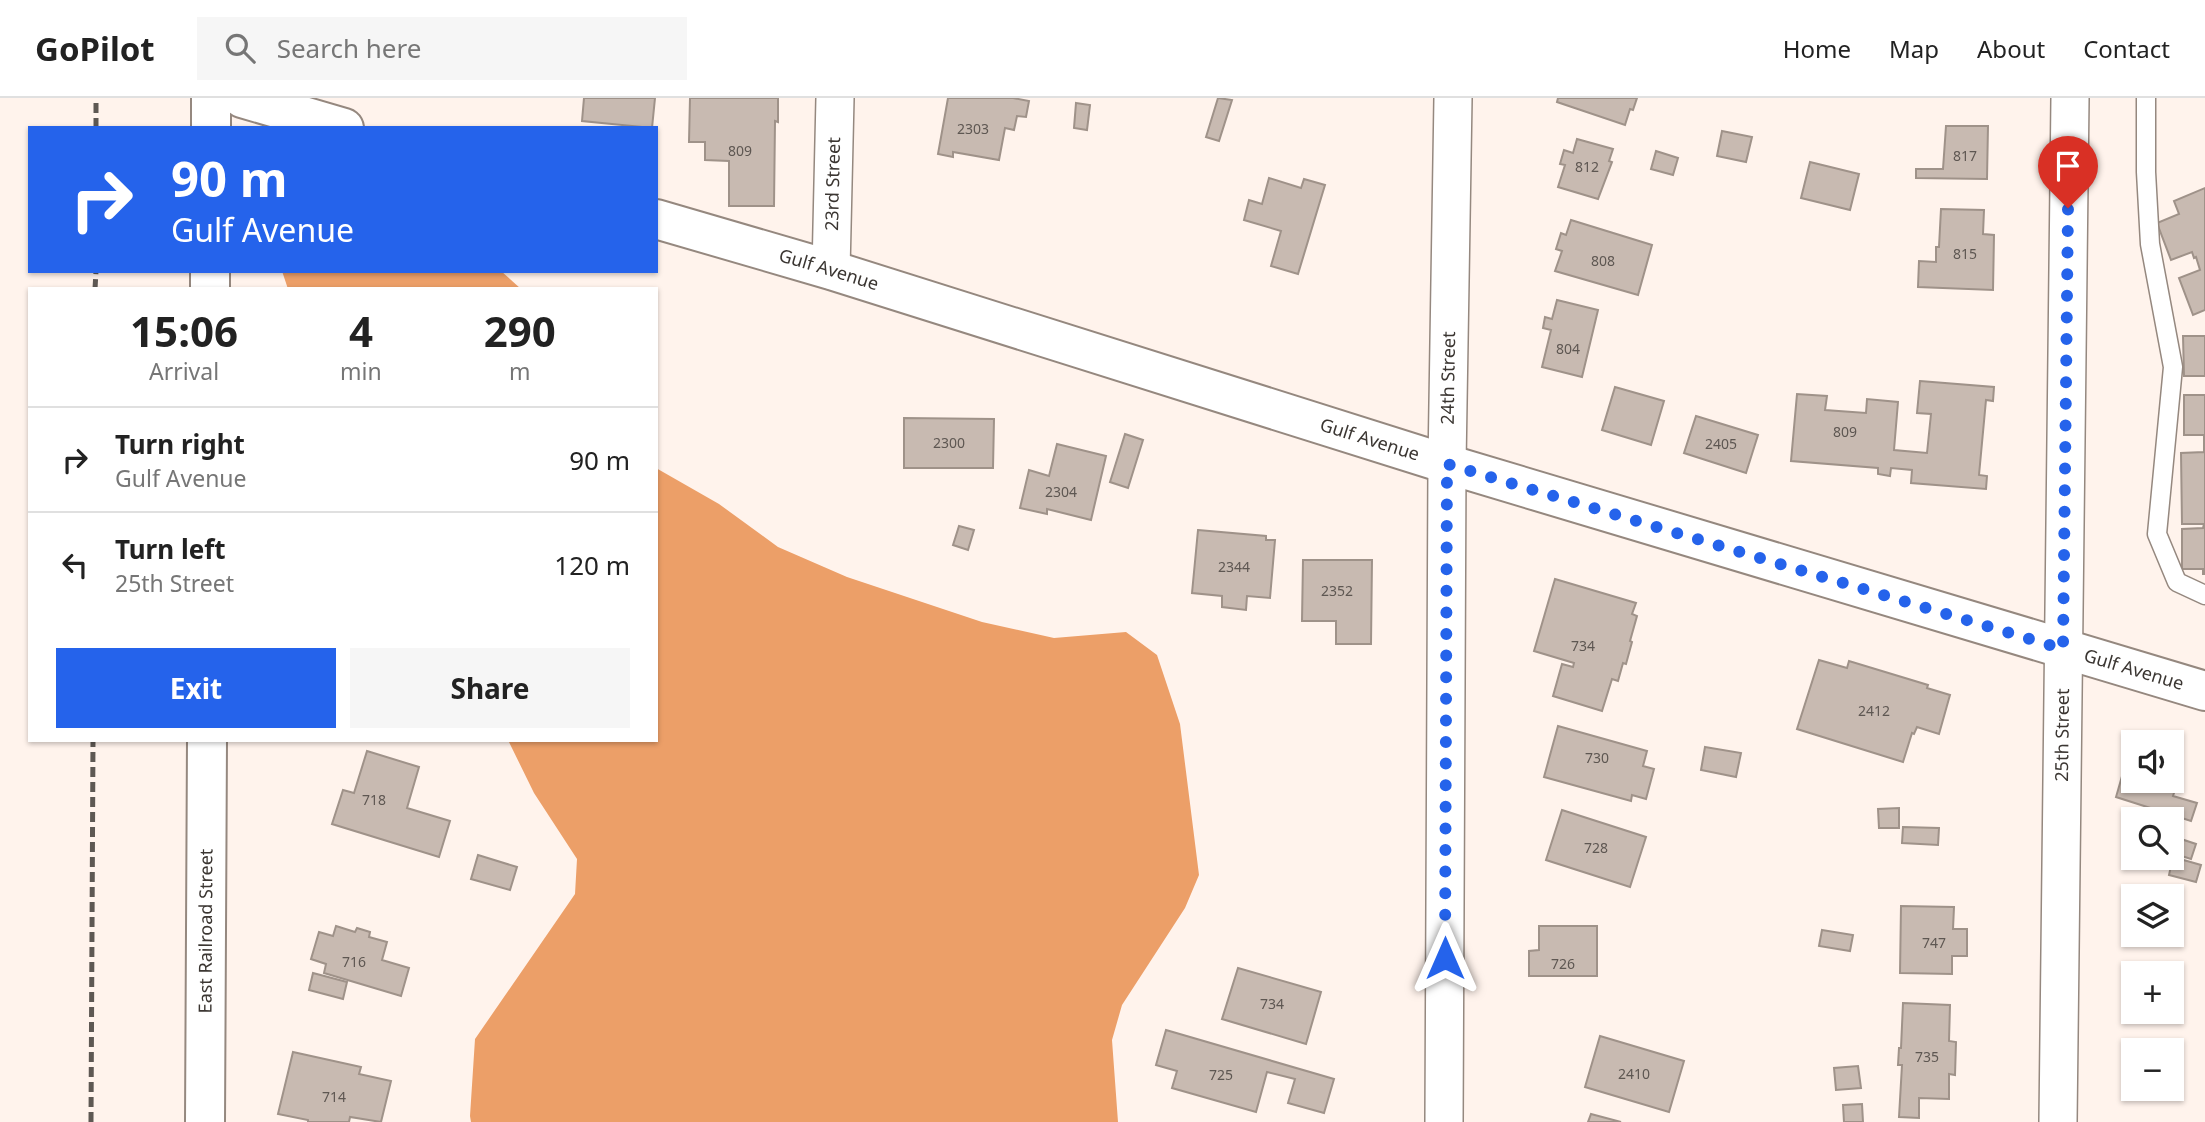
<!DOCTYPE html>
<html lang="en">
<head>
<meta charset="utf-8">
<style>
	body { margin:0; font-family:"Noto Sans",sans-serif; background:#f6f6f6; color:#222; height:100vh; display:flex; flex-direction:column; font-size:26px; white-space:nowrap }
	* { box-sizing:border-box; margin:0 }
	p { font-size:23px; color:#767676 }
	.icon { flex:none; width:38px; height:38px; fill:none; stroke:currentColor; stroke-width:2; stroke-linecap:round; stroke-linejoin:round }
	.map { position:relative; flex:1; overflow:hidden }
	.sheet { position:absolute; left:28px; top:189px; width:630px; height:455px; display:flex; flex-direction:column; background:#fff; border-radius:0px; box-shadow:0 2px 5px #0004 }
	.sheet>* { flex:none }
	.banner { position:absolute; left:28px; top:28px; width:630px; height:147px; border-radius:0px; box-shadow:0 2px 5px #0004; background:#2563eb; color:#fff; overflow:hidden }
	.controls { position:absolute; left:2121px; top:632px; display:grid; gap:14px }
	.controls a { display:grid; place-items:center; width:63px; height:63px; border-radius:0px; background:#fff; box-shadow:0 2px 5px #0004; font-size:35px }
	.pin { position:absolute; display:grid; place-items:center; width:60px; height:60px; color:#fff; margin:-72px -30px; border-radius:50% 50% 50% 0; rotate:-45deg; box-shadow:0 0 7px #0007 }
	.pin .icon { rotate:45deg }
	.me { position:absolute; width:77px; margin:-38px; rotate:0deg; stroke-linejoin:round; filter:drop-shadow(0 0 5px #0008) }
	.turn { display:flex; align-items:center; gap:24px; height:147px; padding:0 28px; font-size:32px }
	.turn .icon { width:91px; height:91px; stroke-width:2.5 }
	.turn b { display:block; font-size:49px; line-height:60px }
	.eta { display:flex; justify-content:space-evenly; align-items:center; height:119px; text-align:center }
	.eta b { font-size:42px; font-weight:700; line-height:49px }
	.button { display:flex; gap:14px; margin-top:auto; padding:14px 28px }
	.button a { flex:1; height:80px; border-radius:0px; background:#2563eb; color:#fff; font-size:28px; font-weight:700; line-height:80px; text-align:center }
	.button a+a { background:#f6f6f6; color:#222 }
	ul { padding:0; list-style:none }
	li { display:flex; align-items:center; gap:21px; height:105px; padding:0 28px; border-top:2px solid #e0e0e0 }
	li div { flex:1 }
	li b { display:block; font-size:26px }
	li em { font-style:normal }
	header { display:flex; align-items:center; gap:42px; box-sizing:border-box; height:98px; padding:0 35px; background:#fff; border-bottom:2px solid #e0e0e0 }
	header strong { font-size:33px }
	nav { display:flex; gap:38px; margin-inline-start:auto; font-size:24px }
	.search { width:490px; height:63px; background:#f6f6f6; display:flex; align-items:center; gap:18px; box-sizing:border-box; padding:0 24px; border-radius:0px; color:#767676; font-size:26px }
	.map>svg:first-child { display:block }
</style>
</head>
<body>
<header>
<strong>GoPilot</strong>
<div class="search"><svg class="icon" aria-label="search" viewBox="0 0 24 24"><circle cx="10" cy="10" r="6"/><path d="M15 15l6 6"/></svg>Search here</div>
<nav><a>Home</a><a>Map</a><a>About</a><a>Contact</a></nav>
</header>
<div class="map">
<svg width="2205" height="1024" viewBox="0 0 2205 1024">
	<rect width="100%" height="100%" fill="#fff3ec"/>
	<g fill="#ec9f68">
		<polygon points="282,173 501,173 521,191 288,191"/>
		<polygon points="656,370 719,406 778,449 847,479 982,524 1054,540 1126,534 1157,557 1180,626 1199,777 1185,810 1122,907 1112,942 1118,1024 471,1024 470,1018 475,941 575,796 577,761 534,695 508,642 656,642"/>
	</g>
	<g fill="#c8bab1" stroke="#9f9289" stroke-width="2">
		<polygon points="584,0 655,0 652,30 582,23"/>
		<polygon points="690,0 778,0 778,24 775,23 774,108 729,108 729,63 705,62 705,44 689,44"/>
		<polygon points="948,0 1013,0 1029,3 1026,19 1017,18 1014,32 1005,30 999,62 953,54 953,59 938,56"/>
		<polygon points="1218,0 1232,2 1219,43 1206,39"/>
		<polygon points="1558,0 1637,0 1633,12 1630,11 1625,27 1557,4"/>
		<polygon points="1076,5 1090,7 1087,32 1074,30"/>
		<polygon points="1946,28 1988,28 1987,81 1916,80 1916,71 1943,71"/>
		<polygon points="1722,33 1752,39 1746,64 1717,58"/>
		<polygon points="1577,41 1613,51 1609,63 1612,64 1598,101 1558,89 1565,67 1560,66 1564,52 1573,55"/>
		<polygon points="1656,53 1678,60 1673,77 1651,71"/>
		<polygon points="1810,64 1859,76 1850,112 1801,100"/>
		<polygon points="1269,80 1301,90 1304,81 1325,87 1298,176 1271,168 1281,133 1244,122 1249,102 1262,106"/>
		<polygon points="2205,90 2205,212 2193,217 2179,180 2200,172 2196,159 2194,160 2192,154 2171,162 2157,125 2179,116 2174,103"/>
		<polygon points="1941,111 1984,112 1983,136 1994,137 1993,192 1918,189 1919,163 1936,164 1936,149 1939,149"/>
		<polygon points="1571,122 1652,147 1638,197 1555,173 1562,153 1556,151 1561,135 1566,137"/>
		<polygon points="1557,202 1598,212 1582,279 1542,269 1551,232 1543,230 1545,219 1552,221"/>
		<polygon points="2183,238 2205,238 2205,278 2184,278"/>
		<polygon points="1920,283 1994,289 1993,303 1986,302 1979,377 1987,378 1986,391 1911,385 1912,372 1891,370 1890,378 1878,376 1878,370 1791,363 1797,296 1827,298 1825,312 1866,315 1867,301 1898,304 1894,352 1927,355 1931,316 1917,315"/>
		<polygon points="1615,289 1664,303 1651,347 1602,332"/>
		<polygon points="2184,297 2205,297 2205,476 2203,476 2203,471 2182,471 2182,431 2203,430 2204,426 2182,426 2181,355 2204,354 2204,337 2184,337"/>
		<polygon points="1696,318 1758,337 1746,375 1684,355"/>
		<polygon points="904,320 994,321 993,370 904,370"/>
		<polygon points="1125,336 1143,342 1128,390 1110,384"/>
		<polygon points="1057,346 1106,358 1091,422 1047,411 1047,416 1020,410 1029,372 1049,378"/>
		<polygon points="959,428 974,432 968,452 953,447"/>
		<polygon points="1198,432 1266,438 1266,442 1275,442 1270,500 1247,498 1246,512 1222,509 1222,498 1192,495"/>
		<polygon points="1303,462 1372,462 1371,546 1336,546 1336,523 1302,523"/>
		<polygon points="1555,481 1636,505 1632,516 1637,518 1630,543 1632,544 1626,566 1623,565 1618,583 1612,581 1602,613 1553,598 1562,566 1573,569 1574,565 1534,553"/>
		<polygon points="1819,562 1847,570 1849,563 1928,587 1927,590 1950,597 1939,636 1917,629 1914,636 1912,635 1903,664 1797,631"/>
		<polygon points="1558,628 1647,653 1643,668 1654,671 1646,701 1632,697 1631,703 1544,679"/>
		<polygon points="1705,649 1741,655 1736,679 1701,672"/>
		<polygon points="367,653 419,669 407,710 450,723 439,759 332,726 343,692 354,695"/>
		<polygon points="2129,654 2133,655 2133,682 2172,682 2172,667 2182,670 2173,698 2197,705 2191,723 2116,699"/>
		<polygon points="1899,710 1899,730 1879,730 1878,711"/>
		<polygon points="1562,712 1646,739 1630,789 1546,762"/>
		<polygon points="1903,729 1939,730 1938,747 1902,745"/>
		<polygon points="2172,738 2196,746 2191,761 2172,755"/>
		<polygon points="478,757 517,769 510,792 471,781"/>
		<polygon points="2173,759 2201,767 2196,784 2169,777"/>
		<polygon points="1901,808 1954,809 1953,831 1967,831 1967,858 1952,858 1952,876 1900,875"/>
		<polygon points="336,828 355,834 357,830 370,834 369,839 387,844 382,862 409,870 401,898 324,875 326,866 311,861 319,834 333,838"/>
		<polygon points="1539,828 1597,828 1597,878 1529,878 1529,853 1539,852"/>
		<polygon points="1822,832 1853,837 1850,853 1819,848"/>
		<polygon points="1238,870 1321,894 1306,946 1222,921"/>
		<polygon points="313,875 347,884 343,901 309,892"/>
		<polygon points="1903,905 1950,907 1949,943 1956,944 1955,977 1949,976 1949,1001 1919,1000 1919,1020 1899,1019 1902,967 1898,967 1899,950 1901,950"/>
		<polygon points="1166,932 1334,981 1324,1015 1288,1005 1295,981 1267,974 1256,1014 1172,990 1177,973 1156,967"/>
		<polygon points="1600,938 1684,963 1669,1014 1585,989"/>
		<polygon points="293,954 361,969 359,976 391,983 381,1024 350,1019 349,1024 308,1024 308,1022 278,1016"/>
		<polygon points="1858,968 1861,990 1836,992 1834,970"/>
		<polygon points="1862,1006 1863,1024 1844,1024 1843,1007"/>
		<polygon points="1591,1016 1621,1024 1588,1024"/>
	</g>
	<g fill="none" stroke-linecap="round" stroke-linejoin="round">
		<defs>
			<polyline id="lane" points="2146,0 2146,74 2150,146 2173,269 2157,436 2177,484 2205,497"/>
			<g id="street">
				<path id="s1" d="M831 172 835 0"/>
				<path id="s2" d="M1444 1024 1447 366 1453 0"/>
				<path id="s3" d="M2058 1024 2070 0"/>
			</g>
			<g id="secondary">
				<polyline points="242,0 344,30"/>
				<polyline points="211,30 211,0"/>
				<path id="s4" d="M656 121 831 172 1447 366 2205 593"/>
				<polyline points="210,191 210,173"/>
				<path id="s5" d="M205 1024 207 642"/>
			</g>
		</defs>
		<use href="#lane" stroke="#95887f" stroke-width="21"/>
		<use href="#street" stroke="#95887f" stroke-width="40"/>
		<use href="#secondary" stroke="#95887f" stroke-width="42"/>
		<use href="#lane" stroke="#fff" stroke-width="18"/>
		<use href="#street" stroke="#fff" stroke-width="37"/>
		<use href="#secondary" stroke="#fff" stroke-width="38"/>
		<g stroke="#5e5853" stroke-width="5" stroke-dasharray="10 5" stroke-linecap="butt">
			<polyline points="96,30 96,0"/>
			<polyline points="95,191 96,173"/>
			<polyline points="91,1024 93,642"/>
		</g>
	</g>
	<g fill="none" stroke-linecap="round" stroke-linejoin="round">
		<polyline stroke="#2563eb" stroke-width="12" stroke-dasharray="0 21.6" points="1445,860 1447,366 2063,551 2068,110"/>
	</g>
	<g text-anchor="middle" stroke-width="7" stroke-linejoin="round" paint-order="stroke">
		<g font-size="14" fill="#5e5752">
			<text x="973" y="36">2303</text>
			<text x="740" y="58">809</text>
			<text x="1965" y="63">817</text>
			<text x="1587" y="74">812</text>
			<text x="1965" y="161">815</text>
			<text x="1603" y="168">808</text>
			<text x="1568" y="256">804</text>
			<text x="1845" y="339">809</text>
			<text x="949" y="350">2300</text>
			<text x="1721" y="351">2405</text>
			<text x="1061" y="399">2304</text>
			<text x="1234" y="474">2344</text>
			<text x="1337" y="498">2352</text>
			<text x="1583" y="553">734</text>
			<text x="1874" y="618">2412</text>
			<text x="1597" y="665">730</text>
			<text x="374" y="707">718</text>
			<text x="1596" y="755">728</text>
			<text x="1934" y="850">747</text>
			<text x="354" y="869">716</text>
			<text x="1563" y="871">726</text>
			<text x="1272" y="911">734</text>
			<text x="1927" y="964">735</text>
			<text x="1634" y="981">2410</text>
			<text x="1221" y="982">725</text>
			<text x="334" y="1004">714</text>
		</g>
		<g font-size="18" fill="#3b3632" stroke="#fff">
			<text dy="6" stroke="none"><textPath href="#s1" startOffset="86">23rd Street</textPath></text>
			<text dy="6" stroke="none"><textPath href="#s4" startOffset="180">Gulf Avenue</textPath></text>
			<text dy="6" stroke="none"><textPath href="#s2" startOffset="744">24th Street</textPath></text>
			<text dy="6" stroke="none"><textPath href="#s4" startOffset="747">Gulf Avenue</textPath></text>
			<text dy="6" stroke="none"><textPath href="#s4" startOffset="1545">Gulf Avenue</textPath></text>
			<text dy="6" stroke="none"><textPath href="#s3" startOffset="387">25th Street</textPath></text>
			<text dy="6" stroke="none"><textPath href="#s5" startOffset="191">East Railroad Street</textPath></text>
		</g>
	</g>
</svg>
<div class="controls">
<a><svg class="icon" aria-label="sound" viewBox="0 0 24 24"><path d="M4 9h4l5-4v14l-5-4H4zM17 9q2 3 0 6"/></svg></a>
<a><svg class="icon" aria-label="search" viewBox="0 0 24 24"><circle cx="10" cy="10" r="6"/><path d="M15 15l6 6"/></svg></a>
<a><svg class="icon" aria-label="layers" viewBox="0 0 24 24"><path d="M12 4l9 5-9 5-9-5zM3 14l9 5 9-5"/></svg></a>
<a>+</a>
<a>−</a>
</div>
<div class="pin" style="left:2068px;top:110px;background:#d93025"><svg class="icon" aria-label="arrive" viewBox="0 0 24 24"><path d="M6 21V4h12l-3 4 3 4H6"/></svg></div>
<svg class="me" style="left:1445px;top:860px" viewBox="-20 -20 40 40"><path d="M0-17L14 15 0 8-14 15z" fill="#2563eb" stroke="#fff" stroke-width="4"/></svg>
<div class="banner">
<div class="turn"><svg class="icon" aria-label="right" viewBox="0 0 24 24"><path d="M7 20v-9h11M14 6l5 5-5 5"/></svg><div><b>90 m</b>Gulf Avenue</div></div>
</div>
<section class="sheet">
<div class="eta">
<div><b>15:06</b><p>Arrival</p></div>
<div><b>4</b><p>min</p></div>
<div><b>290</b><p>m</p></div>
</div>
<ul>
<li><svg class="icon" aria-label="right" viewBox="0 0 24 24"><path d="M7 20v-9h11M14 6l5 5-5 5"/></svg><div><b>Turn right</b><p>Gulf Avenue</p></div><em>90 m</em></li>
<li><svg class="icon" aria-label="left" viewBox="0 0 24 24"><path d="M17 20v-9H6M10 6l-5 5 5 5"/></svg><div><b>Turn left</b><p>25th Street</p></div><em>120 m</em></li>
</ul>
<div class="button"><a>Exit</a><a>Share</a></div>
</section>
</div>
</body>
</html>
